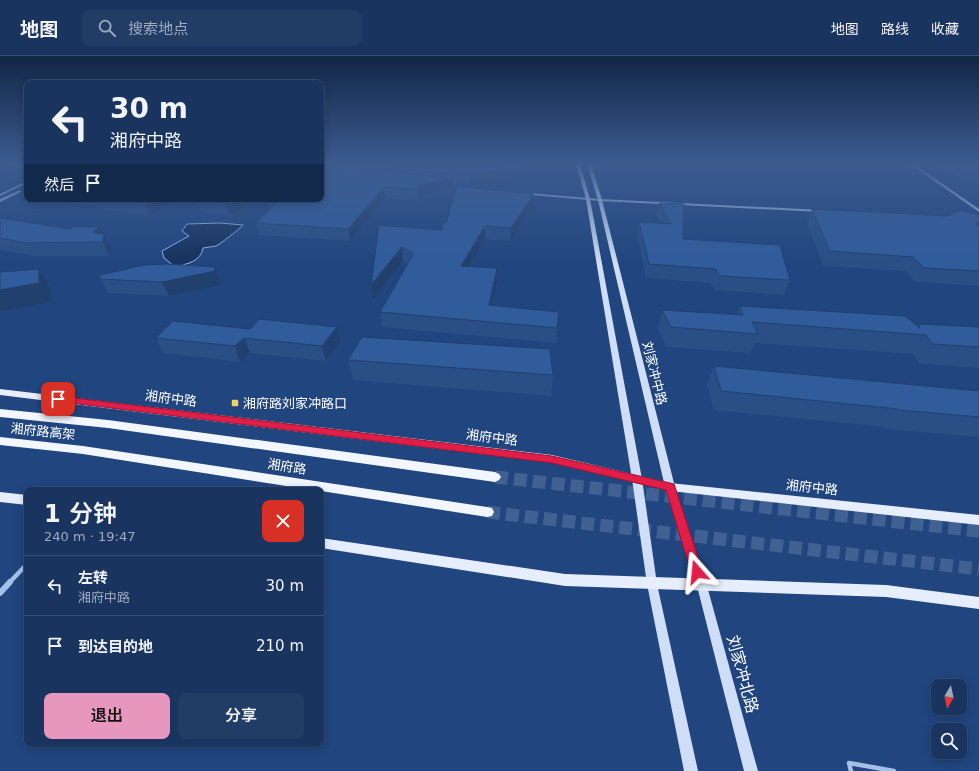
<!DOCTYPE html>
<html lang="zh">
<head>
<meta charset="utf-8">
<style>
	body { margin:0; font-family:"DejaVu Sans","Noto Sans SC",sans-serif; background:#213c65; color:#f1f3f6; height:100vh; display:flex; flex-direction:column; font-size:15px; white-space:nowrap }
	* { box-sizing:border-box; margin:0 }
	p { font-size:13px; color:#9faabd }
	.icon { flex:none; width:22px; height:22px; fill:none; stroke:currentColor; stroke-width:2; stroke-linecap:round; stroke-linejoin:round }
	.map { position:relative; flex:1; overflow:hidden }
	.details { position:absolute; left:24px; top:431px; width:300px; height:260px; display:flex; flex-direction:column; background:#18345f; border-radius:8px; box-shadow:0 2px 10px #0003,0 0 0 1px #364f74 }
	.details>* { flex:none }
	.top-card { position:absolute; left:24px; top:24px; width:300px; height:122px; border-radius:8px; box-shadow:0 2px 10px #0003,0 0 0 1px #364f74; background:#18345f; color:#f1f3f6; overflow:hidden }
	.needle { width:26px; rotate:189deg }
	.fabs { position:absolute; left:931px; top:623px; display:grid; gap:8px }
	.fabs a { display:grid; place-items:center; width:36px; height:36px; border-radius:8px; background:#18345f; box-shadow:0 2px 10px #0003,0 0 0 1px #364f74; font-size:20px }
	.pin { position:absolute; display:grid; place-items:center; width:34px; height:34px; color:#fff; margin:-17px; border-radius:8px; box-shadow:0 2px 6px #0006 }
	.me { position:absolute; width:44px; margin:-22px; rotate:342deg; stroke-linejoin:round; filter:drop-shadow(0 0 3px #0008) }
	.turn { display:flex; align-items:center; gap:14px; height:84px; padding:0 20px; font-size:18px }
	.turn .icon { width:52px; height:52px; stroke-width:2.5 }
	.turn b { display:block; font-size:28px; line-height:34px }
	.then { display:flex; align-items:center; height:38px; padding:0 20px; background:#0003; gap:8px; font-size:15px }
	.round { display:grid; place-items:center; flex:none; width:42px; height:42px; border-radius:8px; background:#213c65 }
	.head { display:flex; align-items:center; justify-content:space-between; height:68px; padding:0 20px }
	h1 { font-size:24px; font-weight:600; line-height:30px }
	.primary-button { display:flex; gap:8px; margin-top:auto; padding:8px 20px }
	.primary-button a { flex:1; height:46px; border-radius:8px; background:#e797bd; color:#111; font-size:16px; font-weight:600; line-height:46px; text-align:center }
	.primary-button a+a { background:#213c65; color:#f1f3f6 }
	ul { padding:0; list-style:none }
	li { display:flex; align-items:center; gap:12px; height:60px; padding:0 20px; border-top:1px solid #364f74 }
	li div { flex:1 }
	li b { display:block; font-size:15px }
	li em { font-style:normal }
	header { display:flex; align-items:center; gap:24px; box-sizing:border-box; height:56px; padding:0 20px; background:#18345f; border-bottom:1px solid #364f74 }
	header strong { font-size:19px }
	nav { display:flex; gap:22px; margin-inline-start:auto; font-size:14px }
	.search { width:280px; height:36px; background:#213c65; display:flex; align-items:center; gap:10px; box-sizing:border-box; padding:0 14px; border-radius:8px; color:#9faabd; font-size:15px }
	.map>svg:first-child { display:block }
</style>
</head>
<body>
<header>
<strong>地图</strong>
<div class="search"><svg class="icon" aria-label="search" viewBox="0 0 24 24"><circle cx="10" cy="10" r="6"/><path d="M15 15l6 6"/></svg>搜索地点</div>
<nav><a>地图</a><a>路线</a><a>收藏</a></nav>
</header>
<div class="map">
<svg width="979" height="715" viewBox="0 0 979 715">
	<rect width="100%" height="100%" fill="#20457f"/>
	<path fill="#16325e" stroke="#98bae9" d="M220 167 243 169C241 172 219 189 216 190 212 191 207 191 203 192 201 206 186 208 175 211L164 202 162 195 189 180 182 175 187 168Z"/>
	<g fill="none" stroke-linecap="round" stroke-linejoin="round">
		<g stroke="#416192" stroke-width="13" stroke-dasharray="13 6" stroke-linecap="butt">
			<polyline points="495,421 979,475"/>
			<polyline points="487,456 979,513"/>
		</g>
		<polyline stroke="#a4c0e7" stroke-width="4.5" points="851,715 849,707 894,715"/>
		<polyline stroke="#a4c0e7" stroke-width="4.5" points="9,527 27,508"/>
		<polyline stroke="#a4c0e7" stroke-width="6" points="0,537 10,526"/>
		<g fill="#a4c0e7" fill-rule="evenodd">
			<polygon points="910,108 914,108 979,153 979,156"/>
			<polygon points="27,125 27,127 0,140 0,138"/>
			<polygon points="27,131 27,133 0,146 0,143"/>
			<polygon points="517,136 600,143 821,154 823,155 821,156 600,145 518,138 517,138"/>
		</g>
		<g fill="#cfdef6" fill-rule="evenodd">
			<polygon points="576,108 580,108 590,143 642,423 657,528 698,715 684,715 647,528 632,423 586,143"/>
			<polygon points="587,108 591,108 602,144 675,431 707,530 758,715 744,715 697,530 665,431 598,144"/>
		</g>
		<g fill="#e6eefd" fill-rule="evenodd">
			<polygon points="0,333 552,399 670,427 979,459 979,469 670,435 552,407 0,339"/>
			<polygon points="0,436 27,439 27,449 0,446"/>
			<polygon points="321,482 565,518 886,529 979,541 979,553 886,541 565,530 321,492"/>
		</g>
		<g fill="#f2f6fe" fill-rule="evenodd">
			<polygon points="0,353 108,364 495,416 499,418 501,421 499,424 495,426 108,372 0,361"/>
			<polygon points="0,381 83,390 487,451 492,452 494,456 492,460 487,461 321,435 321,434 312,434 83,398 0,389"/>
		</g>
	</g>
	<g fill="#294f86">
		<polygon points="321,108 538,108 538,116 470,129 453,128 453,133 419,140 419,145 385,142 350,185 259,179 256,167 270,154 267,144 321,143"/>
		<polygon points="935,108 979,108 979,131"/>
		<polygon points="27,131 27,143 183,143 150,159 97,153 95,149 26,145 20,134"/>
		<polygon points="534,138 533,150 511,185 485,183 470,210 497,212 497,226 492,250 559,256 556,287 382,271 380,256 408,208 403,204 373,244 371,229 379,169 442,174 446,167"/>
		<polygon points="194,143 241,143 245,154 229,159 208,157 202,154"/>
		<polygon points="659,147 683,183 790,224 784,239 715,234 710,227 646,222 637,179 639,166 661,168 656,159"/>
		<polygon points="812,153 979,171 979,230 915,226 905,215 823,210 807,167"/>
		<polygon points="0,162 70,173 100,171 111,191 110,200 33,200 0,194"/>
		<polygon points="100,223 220,225 221,229 169,240 108,237"/>
		<polygon points="740,250 917,269 918,268 979,271 979,312 920,308 913,298 755,287 750,297 666,291 658,273 662,254 737,259"/>
		<polygon points="173,265 340,286 326,305 250,297 240,306 163,297 156,282"/>
		<polygon points="348,304 553,319 551,340 353,324"/>
		<polygon points="714,310 979,335 979,381 886,373 885,371 714,354 707,329"/>
	</g>
	<g fill="#22406d">
		<polygon points="526,108 538,108 538,116 470,129 470,119"/>
		<polygon points="453,122 453,133 419,140 419,145 418,129"/>
		<polygon points="384,131 385,142 350,185 348,173"/>
		<polygon points="534,138 533,150 511,185 511,172"/>
		<polygon points="154,143 183,143 150,159 145,147"/>
		<polygon points="241,143 245,154 229,159 225,147"/>
		<polygon points="979,166 979,171 977,174 976,168"/>
		<polygon points="485,170 485,183 462,223 461,210"/>
		<polygon points="100,171 111,191 110,200 103,186 93,176"/>
		<polygon points="402,191 403,204 373,244 371,229"/>
		<polygon points="215,211 220,225 221,229 169,240 162,226"/>
		<polygon points="497,212 497,226 489,264 489,249"/>
		<polygon points="39,213 50,231 51,246 0,255 0,234"/>
		<polygon points="337,271 340,286 326,305 322,290"/>
		<polygon points="244,282 250,297 240,306 235,290"/>
	</g>
	<g fill="#305c9c" stroke="#22406d">
		<polygon points="346,108 526,108 470,119"/>
		<polygon points="974,108 979,108 979,111"/>
		<polygon points="321,110 453,122 418,129 418,134 384,131 348,173 256,167 280,144 267,144 268,143 321,143"/>
		<polygon points="457,130 534,138 511,172 485,170 461,210 497,212 489,249 559,256 557,272 380,256 413,198 402,191 371,229 379,169 442,174 443,167 446,167"/>
		<polygon points="27,131 27,134 20,134"/>
		<polygon points="107,143 154,143 145,147"/>
		<polygon points="199,143 241,143 225,147 204,146"/>
		<polygon points="659,147 684,148 683,183 780,189 790,224 720,220 715,213 649,208 639,166 671,168"/>
		<polygon points="812,153 948,160 960,154 979,159 979,166 976,168 979,171 979,215 924,212 913,201 830,195"/>
		<polygon points="0,162 70,173 73,171 100,171 93,176 104,178 103,186 25,187 0,182"/>
		<polygon points="166,208 215,211 215,215 162,226 100,223 100,219 144,209"/>
		<polygon points="39,213 39,227 0,234 0,216"/>
		<polygon points="740,250 905,260 920,272 918,268 979,271 979,291 933,288 926,279 752,266 758,278 671,271 662,254 743,259"/>
		<polygon points="259,263 337,271 322,290 244,282 235,290 156,282 173,265 250,273"/>
		<polygon points="362,281 550,293 553,319 348,304"/>
		<polygon points="714,310 979,335 979,361 899,354 898,353 721,335"/>
	</g>
	<linearGradient id="sky" x2="0" y2="1"><stop stop-color="#122646"/><stop offset="0.52" stop-color="#3c5c90"/><stop offset="1" stop-color="#3c5c90" stop-opacity="0"/></linearGradient>
	<rect width="979" height="208" fill="url(#sky)"/>
	<polygon fill="#e11d48" stroke="#92132f" points="58,340 552,400 670,427 674,428 675,431 703,516 701,519 697,521 693,519 691,516 666,434 552,407 55,345 54,343"/>
	<rect fill="#f5d165" stroke="#20457f" stroke-width="1.5" x="231" y="343" width="8" height="8" rx="2"/>
	<g text-anchor="middle" stroke-width="4" stroke-linejoin="round" paint-order="stroke">
		<g font-size="13" fill="#fff" stroke="#20457f">
			<text transform="translate(655 317) rotate(76)" y="5">刘家冲中路</text>
			<text transform="translate(171 342) rotate(7)" y="5">湘府中路</text>
			<text transform="translate(43 375) rotate(6)" y="5">湘府路高架</text>
			<text transform="translate(492 381) rotate(7)" y="5">湘府中路</text>
			<text transform="translate(287 410) rotate(9)" y="5">湘府路</text>
			<text transform="translate(812 431) rotate(6)" y="5">湘府中路</text>
		</g>
		<g font-size="13" fill="#fff" stroke="#20457f" text-anchor="start">
			<text x="243" y="352">湘府路刘家冲路口</text>
		</g>
		<g font-size="16" fill="#fff" stroke="#20457f">
			<text transform="translate(743 618) rotate(75)" y="6">刘家冲北路</text>
		</g>
	</g>
</svg>
<div class="fabs">
<a><svg class="needle" viewBox="-14 -14 28 28"><path d="M0-13l5 13h-10z" fill="#e53935"/><path d="M0 13l5-13h-10z" fill="#9faabd"/></svg></a>
<a><svg class="icon" aria-label="search" viewBox="0 0 24 24"><circle cx="10" cy="10" r="6"/><path d="M15 15l6 6"/></svg></a>
</div>
<div class="pin" style="left:58px;top:343px;background:#d93025"><svg class="icon" aria-label="arrive" viewBox="0 0 24 24"><path d="M6 21V4h12l-3 4 3 4H6"/></svg></div>
<svg class="me" style="left:697px;top:516px" viewBox="-20 -20 40 40"><path d="M0-17L14 15 0 8-14 15z" fill="#e11d48" stroke="#fff" stroke-width="4"/></svg>
<div class="top-card">
<div class="turn"><svg class="icon" aria-label="left" viewBox="0 0 24 24"><path d="M17 20v-9H6M10 6l-5 5 5 5"/></svg><div><b>30 m</b>湘府中路</div></div>
<div class="then">然后<svg class="icon" aria-label="arrive" viewBox="0 0 24 24"><path d="M6 21V4h12l-3 4 3 4H6"/></svg></div>
</div>
<section class="details">
<div class="head"><div><h1>1 分钟</h1><p>240 m · 19:47</p></div><a class="round" style="background:#d93025;color:#fff"><svg class="icon" aria-label="close" viewBox="0 0 24 24"><path d="M6 6l12 12M18 6L6 18"/></svg></a></div>
<ul>
<li><svg class="icon" aria-label="left" viewBox="0 0 24 24"><path d="M17 20v-9H6M10 6l-5 5 5 5"/></svg><div><b>左转</b><p>湘府中路</p></div><em>30 m</em></li>
<li><svg class="icon" aria-label="arrive" viewBox="0 0 24 24"><path d="M6 21V4h12l-3 4 3 4H6"/></svg><div><b>到达目的地</b></div><em>210 m</em></li>
</ul>
<div class="primary-button"><a>退出</a><a>分享</a></div>
</section>
</div>
</body>
</html>
